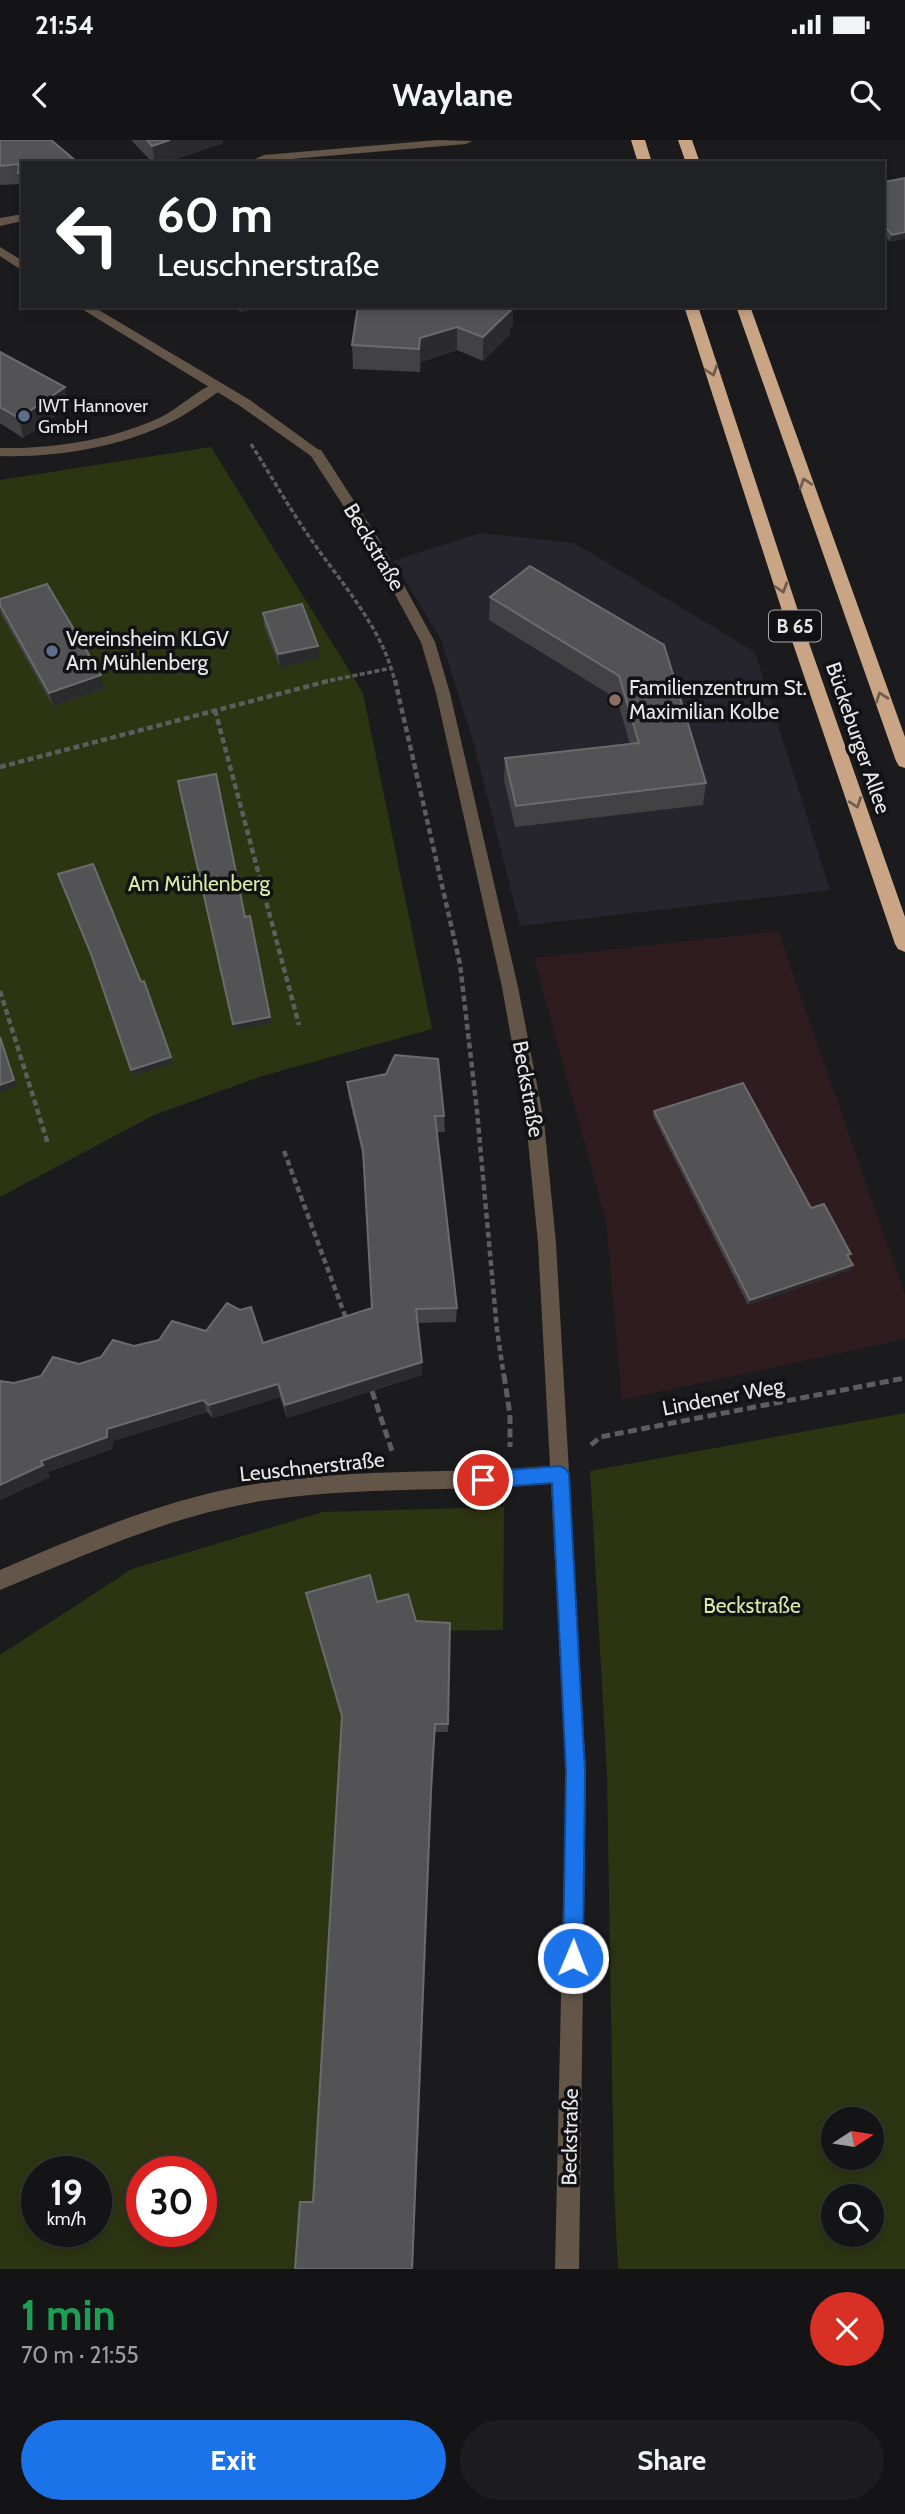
<!DOCTYPE html>
<html lang="en">
<head>
<meta charset="utf-8">
<style>
	body { margin:0; font-family:Cabin,sans-serif; background:#1d1d1f; color:#f1f3f6; height:100vh; display:flex; flex-direction:column; font-size:26px; white-space:nowrap }
	* { box-sizing:border-box; margin:0 }
	p { font-size:23px; color:#9d9ea1 }
	.icon { flex:none; width:38px; height:38px; fill:none; stroke:currentColor; stroke-width:2; stroke-linecap:round; stroke-linejoin:round }
	.map { position:relative; height:2129px; overflow:hidden }
	.side { display:flex; flex-direction:column; background:#141416; flex:1 }
	.side>* { flex:none }
	.hud { position:absolute; left:21px; top:21px; width:864px; height:147px; border-radius:0px; box-shadow:0 4px 10px #0003,0 0 0 2px #333335; background:#202124; color:#fff; overflow:hidden }
	.needle { width:46px; rotate:78deg }
	.fabs { position:absolute; left:821px; top:1967px; display:grid; gap:14px }
	.fabs a { display:grid; place-items:center; width:63px; height:63px; border-radius:50%; background:#141416; box-shadow:0 4px 10px #0003,0 0 0 2px #333335; font-size:35px }
	.speed { position:absolute; left:21px; top:2016px; display:flex; gap:14px; font-size:35px; font-weight:700; text-align:center }
	.speed>* { display:grid; place-content:center; width:91px; height:91px; border-radius:50%; background:#141416; box-shadow:0 4px 10px #0003,0 0 0 2px #333335; line-height:1 }
	.speed small { font-size:18px; font-weight:400 }
	.speed .limit { border:10px solid #d22; background:#fff; color:#111 }
	.pin { position:absolute; display:grid; place-items:center; width:60px; height:60px; color:#fff; margin:-30px; border:4px solid #fff; border-radius:50%; box-shadow:0 2px 7px #0007 }
	.me { position:absolute; width:77px; margin:-38px; rotate:1deg; stroke-linejoin:round; filter:drop-shadow(0 0 5px #0008) }
	.turn { display:flex; align-items:center; gap:24px; height:147px; padding:0 21px; font-size:32px }
	.turn .icon { width:91px; height:91px; stroke-width:2.5 }
	.turn b { display:block; font-size:49px; line-height:60px }
	.round { display:grid; place-items:center; flex:none; width:74px; height:74px; border-radius:37px; background:#1d1d1f }
	.overview { display:flex; align-items:center; justify-content:space-between; height:119px; padding:0 21px }
	h1 { font-size:42px; font-weight:700; line-height:52px; color:#1e9e55 }
	.primary-button { display:flex; gap:14px; margin-top:auto; padding:14px 21px }
	.primary-button a { flex:1; height:80px; border-radius:42px; background:#1a73e8; color:#fff; font-size:28px; font-weight:700; line-height:80px; text-align:center }
	.primary-button a+a { background:#1d1d1f; color:#f1f3f6 }
	.status { display:flex; justify-content:space-between; align-items:center; height:49px; padding:0 35px; background:#141416; direction:ltr }
	.status svg { height:19px; fill:currentColor }
	header { display:flex; justify-content:space-between; align-items:center; height:91px; padding:0 21px; background:#141416; font-size:32px; font-weight:700 }
	.map>svg:first-child { display:block }
</style>
</head>
<body>
<div class="status"><b>21:54</b><svg viewBox="0 0 49 12"><path d="M0 12V9h3v3zM5 12V6h3v6zM10 12V3h3v9zM15 12V0h3v12zM26 1h20v11H26zM47 4h2v5h-2z"/></svg></div>
<header><svg class="icon" aria-label="back" viewBox="0 0 24 24"><path d="M15 5l-7 7 7 7"/></svg>Waylane<svg class="icon" aria-label="search" viewBox="0 0 24 24"><circle cx="10" cy="10" r="6"/><path d="M15 15l6 6"/></svg></header>
<div class="map">
<svg width="905" height="2129" viewBox="0 0 905 2129">
	<rect width="100%" height="100%" fill="#1b1b1e"/>
	<polygon fill="#2f1c1e" points="778,791 905,1155 905,1199 622,1260 606,1081 534,818"/>
	<polygon fill="#26252d" points="480,393 574,403 755,512 830,750 520,786 475,608 441,499 393,421"/>
	<g fill="#2d3412" fill-rule="evenodd">
		<polygon points="211,307 363,553 432,889 262,936 154,975 0,1057 0,340"/>
		<path d="M905 1273V2129H618L614 2050 607 1634 590 1331ZM833 1979H872V2018H833ZM833 2056H872V2095H833Z"/>
		<path d="M504 1367 503 1490 416 1491 344 1585 316 2062H303L298 2129H0V1515L132 1429 323 1372ZM37 2032H96V2091H37ZM142 2032H201V2091H142Z"/>
	</g>
	<g fill="none" stroke-linecap="round" stroke-linejoin="round">
		<g stroke="#5d5d60" stroke-width="3.5" stroke-dasharray="5 2.5" stroke-linecap="butt">
			<path d="M251 304C270 334 288 366 308 395 339 441 382 486 395 542"/>
			<polyline points="323,542 392,528"/>
		</g>
		<g stroke="#5d5d60" stroke-width="4.5" stroke-dasharray="6 3.5" stroke-linecap="butt">
			<polyline points="395,540 460,824 477,971 497,1190 504,1237"/>
			<polyline points="215,570 299,885"/>
			<polyline points="0,627 332,540"/>
			<polyline points="0,851 48,1004"/>
			<polyline points="284,1011 347,1181"/>
		</g>
		<g stroke="#5d5d60" stroke-width="5" stroke-dasharray="9 4.5" stroke-linecap="butt">
			<polyline points="504,1235 510,1275 510,1307"/>
			<polyline points="372,1251 392,1311"/>
			<polyline points="591,1305 600,1297 905,1238"/>
		</g>
		<g fill="#635548" fill-rule="evenodd">
			<path d="M217 243 221 244V250C205 261 189 273 171 282 121 307 55 318 0 316V308C52 309 113 300 161 277 180 268 197 249 217 243Z"/>
			<polygon points="316,309 321,310 378,398 435,502 433,506 423,506 365,399 309,313"/>
		</g>
		<g fill="#635548" fill-rule="evenodd">
			<polygon points="438,0 472,1 466,4 246,23 264,15"/>
			<polygon points="23,74 23,81 0,86 0,78"/>
			<polygon points="0,107 23,121 23,131 0,116"/>
			<polygon points="77,166 92,166 250,260 323,313 316,317 311,316 240,266"/>
			<path d="M428 497 435 502 450 553 518 847 544 981 556 1103 586 1632 579 2129H555L566 1632 551 1344C457 1352 361 1346 268 1360 173 1374 88 1414 0 1450V1430C86 1393 174 1355 268 1342 361 1328 456 1334 550 1326L538 1103 526 981 502 847 436 553 421 502Z"/>
		</g>
		<g fill="#caa585" fill-rule="evenodd">
			<polygon points="631,0 645,0 652,23 638,23"/>
			<polygon points="678,0 692,0 700,23 686,23"/>
			<polygon points="684,166 698,166 802,483 905,777 905,812 898,809 895,804 786,483"/>
			<polygon points="736,166 750,166 905,597 905,628 899,626 896,621"/>
		</g>
	</g>
	<g fill="#424244">
		<polygon points="0,0 76,21 77,23 23,23 22,53 20,44 0,45"/>
		<polygon points="131,0 223,0 223,3 164,23 153,23"/>
		<polygon points="905,38 890,102 884,94 884,42"/>
		<polygon points="232,166 266,166 241,172"/>
		<polygon points="358,166 513,166 513,185 510,188 510,194 483,221 457,210 421,222 420,232 353,229 352,205"/>
		<polygon points="0,212 69,267 23,298 0,283"/>
		<polygon points="530,426 706,643 703,665 515,687 504,640 505,618 630,604 617,559 489,480 490,457"/>
		<polygon points="0,459 104,549 53,566 1,474 0,469"/>
		<polygon points="263,473 319,519 280,528 264,486"/>
		<polygon points="347,942 444,976 445,992 437,992 457,1168 456,1182 417,1183 422,1235 287,1278 280,1257 213,1278 207,1272 113,1301 112,1309 48,1332 50,1337 0,1360 0,1241 14,1243 101,1217 134,1206 206,1191 263,1203 372,1168 364,1022 349,958"/>
		<polygon points="654,971 811,1068 849,1119 850,1130 748,1165 653,976"/>
		<polygon points="377,1462 416,1481 450,1483 448,1592 435,1592 431,1657 413,2129 295,2129 313,2062"/>
	</g>
	<g fill="#2b2b2e">
		<polygon points="170,0 223,0 223,3 164,23 155,23 152,6"/>
		<polygon points="905,92 905,99 890,102 892,95"/>
		<polygon points="241,166 266,166 241,172"/>
		<polygon points="508,166 513,166 513,185 510,188 510,194 483,221 483,197"/>
		<polygon points="457,187 457,210 421,222 420,232 420,198"/>
		<polygon points="65,247 69,267 23,298 19,278"/>
		<polygon points="318,506 319,519 280,528 278,514"/>
		<polygon points="101,535 104,549 53,566 49,553"/>
		<polygon points="270,877 271,883 234,890 233,884"/>
		<polygon points="0,896 17,946 0,952"/>
		<polygon points="171,917 173,923 133,936 131,930"/>
		<polygon points="853,1125 850,1130 748,1165 750,1160"/>
		<polygon points="422,1222 422,1235 287,1278 285,1265"/>
		<polygon points="278,1244 280,1257 213,1278 209,1265"/>
		<polygon points="203,1260 207,1272 113,1301 112,1309 48,1332 50,1337 0,1360 0,1345 41,1321 107,1289"/>
		<polygon points="435,1584 413,2129 412,2129 431,1650"/>
	</g>
	<g fill="#535356" stroke="#6b6b6d" stroke-width="2">
		<polygon points="0,0 51,0 76,21 56,23 23,23 23,33 18,33 19,24 0,26"/>
		<polygon points="147,0 170,0 152,6"/>
		<polygon points="905,38 905,92 892,95 884,85 884,42"/>
		<polygon points="358,166 508,166 506,168 511,170 483,197 457,187 420,198 419,209 352,205"/>
		<polygon points="0,212 65,247 19,278 0,267"/>
		<polygon points="530,426 664,505 706,643 516,666 505,618 639,603 619,536 490,457"/>
		<polygon points="47,444 101,535 49,553 0,465 0,459"/>
		<polygon points="302,464 318,506 278,514 263,473"/>
		<polygon points="216,634 245,777 250,776 270,877 233,884 178,641"/>
		<polygon points="93,724 141,842 144,841 171,917 131,930 91,814 58,734"/>
		<polygon points="0,897 14,940 0,945"/>
		<polygon points="395,915 438,919 444,976 435,976 457,1168 416,1169 422,1222 285,1265 278,1244 209,1265 203,1260 107,1289 107,1297 41,1321 43,1325 0,1345 0,1241 14,1243 41,1236 53,1217 79,1224 101,1217 113,1200 134,1206 159,1200 172,1181 206,1191 227,1163 240,1170 251,1167 263,1203 372,1168 363,1010 347,942 386,934"/>
		<polygon points="743,943 811,1068 824,1064 851,1114 847,1115 853,1125 750,1160 654,971"/>
		<polygon points="370,1435 377,1462 408,1454 416,1481 450,1483 448,1584 435,1584 431,1650 412,2129 295,2129 300,2062 313,2062 342,1576 306,1453"/>
	</g>
	<defs><path id="oneway-chevron" d="M-2-3.5L2.5 0L-2 3.5" fill="none" stroke-width="1.6" stroke-linecap="round" stroke-linejoin="round" transform="scale(1.75)"/></defs>
	<g stroke="#6e5c4d">
		<use href="#oneway-chevron" transform="translate(712 231) rotate(72)"/>
		<use href="#oneway-chevron" transform="translate(805 343) rotate(-109)"/>
		<use href="#oneway-chevron" transform="translate(782 448) rotate(72)"/>
		<use href="#oneway-chevron" transform="translate(881 557) rotate(-110)"/>
		<use href="#oneway-chevron" transform="translate(856 663) rotate(71)"/>
	</g>
	<polygon fill="#1a73e8" stroke="#114b97" stroke-width="2" points="560,1326 566,1329 569,1334 585,1632 583,1818 580,1825 573,1828 566,1825 563,1818 566,1632 552,1343 483,1348 477,1346 474,1340 477,1334 483,1332"/>
	<g fill="#5c6f8a" stroke="#121215" stroke-width="2.5">
		<circle cx="24" cy="276" r="7"/>
		<circle cx="52" cy="511" r="7"/>
	</g>
	<circle fill="#8d6e63" stroke="#121215" stroke-width="2.5" cx="615" cy="560" r="7"/>
	<g text-anchor="middle" stroke-width="7" stroke-linejoin="round" paint-order="stroke">
		<g font-size="18" fill="#e8e8ea" stroke="#121215" text-anchor="start">
			<text x="38" y="272">IWT Hannover<tspan x="38" dy="21">GmbH</tspan></text>
		</g>
		<rect fill="#121215" stroke="#a8a8aa" stroke-width="2" x="769" y="470.5" width="52" height="31" rx="5"/>
		<g font-size="19" font-weight="bold" fill="#e8e8ea">
			<text x="795" y="493">B 65</text>
		</g>
		<g font-size="21" fill="#e8e8ea" stroke="#121215">
			<text transform="translate(374 407) rotate(59)" y="7">Beckstraße</text>
			<text transform="translate(858 598) rotate(71)" y="7">Bückeburger Allee</text>
			<text transform="translate(528 949) rotate(80)" y="7">Beckstraße</text>
			<text transform="translate(723 1257) rotate(-11)" y="7">Lindener Weg</text>
			<text transform="translate(312 1327) rotate(-6)" y="7">Leuschnerstraße</text>
			<text transform="translate(570 1997) rotate(-89)" y="7">Beckstraße</text>
		</g>
		<g font-size="21" fill="#e8e8ea" stroke="#121215" text-anchor="start">
			<text x="66" y="506">Vereinsheim KLGV<tspan x="66" dy="24">Am Mühlenberg</tspan></text>
			<text x="629" y="555">Familienzentrum St.<tspan x="629" dy="24">Maximilian Kolbe</tspan></text>
		</g>
		<g font-size="21" fill="#d9eaa5" stroke="#121215">
			<text x="199" y="751">Am Mühlenberg</text>
			<text x="752" y="1473">Beckstraße</text>
		</g>
	</g>
</svg>
<div class="fabs">
<a><svg class="needle" viewBox="-14 -14 28 28"><path d="M0-13l5 13h-10z" fill="#e53935"/><path d="M0 13l5-13h-10z" fill="#9d9ea1"/></svg></a>
<a><svg class="icon" aria-label="search" viewBox="0 0 24 24"><circle cx="10" cy="10" r="6"/><path d="M15 15l6 6"/></svg></a>
</div>
<div class="speed"><div>19<small>km/h</small></div><div class="limit">30</div></div>
<div class="pin" style="left:483px;top:1340px;background:#d93025"><svg class="icon" aria-label="arrive" viewBox="0 0 24 24"><path d="M6 21V4h12l-3 4 3 4H6"/></svg></div>
<svg class="me" style="left:573px;top:1818px" viewBox="-20 -20 40 40"><circle r="17" fill="#1a73e8" stroke="#fff" stroke-width="3"/><path d="M0-11L8 9 0 5-8 9z" fill="#fff"/></svg>
<div class="hud">
<div class="turn"><svg class="icon" aria-label="left" viewBox="0 0 24 24"><path d="M17 20v-9H6M10 6l-5 5 5 5"/></svg><div><b>60 m</b>Leuschnerstraße</div></div>
</div>
</div>
<section class="side">
<div class="overview"><div><h1>1 min</h1><p>70 m · 21:55</p></div><a class="round" style="background:#d93025;color:#fff"><svg class="icon" aria-label="close" viewBox="0 0 24 24"><path d="M6 6l12 12M18 6L6 18"/></svg></a></div>
<div class="primary-button"><a>Exit</a><a>Share</a></div>
</section>
</body>
</html>
